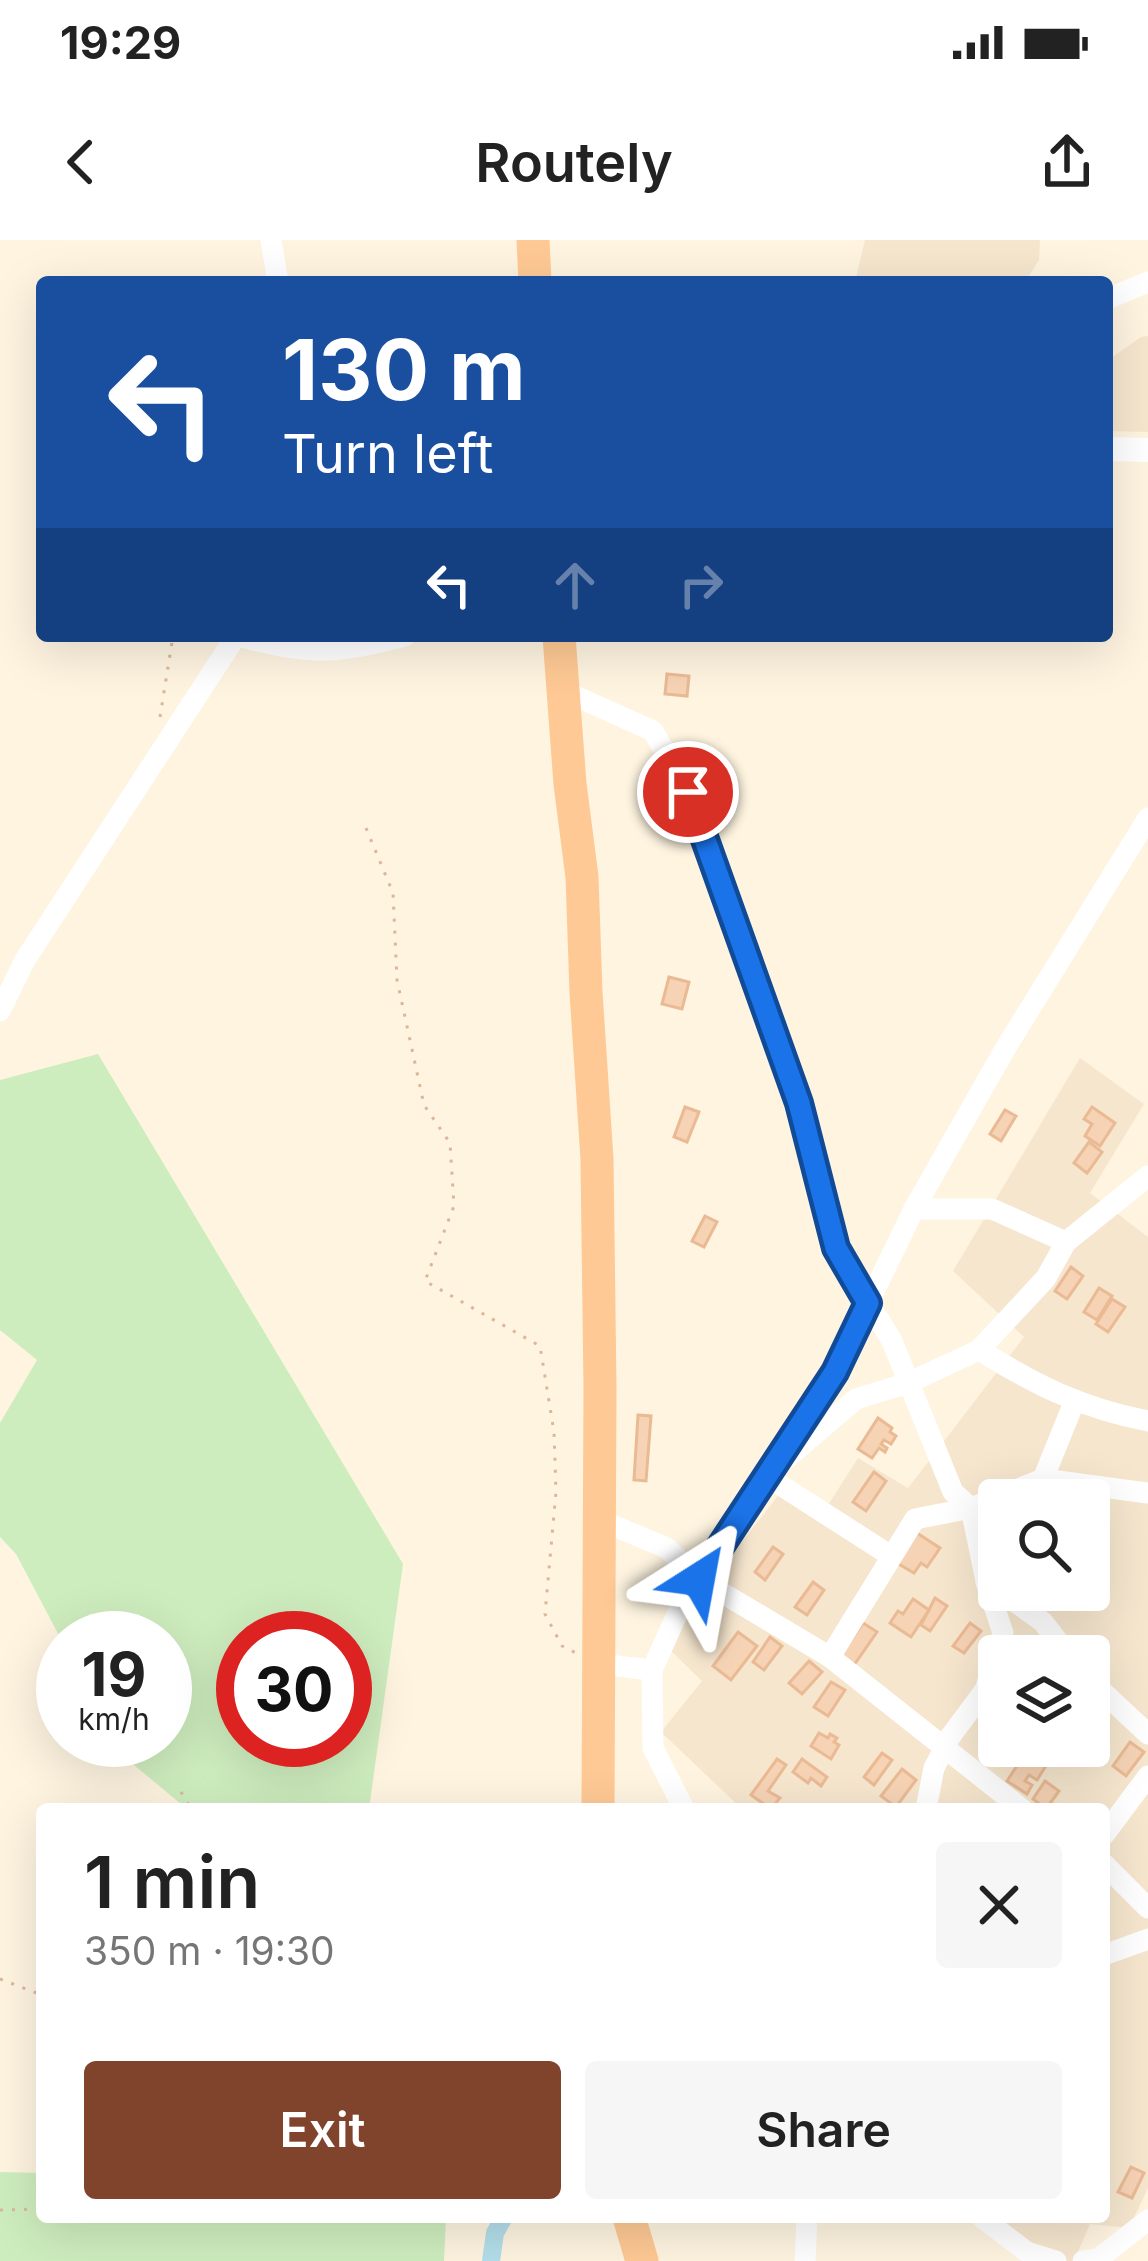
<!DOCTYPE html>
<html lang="en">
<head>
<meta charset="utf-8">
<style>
	body { margin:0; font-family:Inter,sans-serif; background:#f6f6f6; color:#222; height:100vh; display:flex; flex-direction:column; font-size:45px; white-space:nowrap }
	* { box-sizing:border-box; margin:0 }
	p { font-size:39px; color:#767676 }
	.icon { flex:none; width:66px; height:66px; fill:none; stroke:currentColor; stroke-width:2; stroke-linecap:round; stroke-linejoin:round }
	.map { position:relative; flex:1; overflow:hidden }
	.drawer { position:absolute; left:36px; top:1563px; width:1074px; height:420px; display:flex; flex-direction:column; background:#fff; border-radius:12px; box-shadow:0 12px 48px #0002 }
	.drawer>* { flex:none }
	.guide { position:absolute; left:36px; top:36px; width:1077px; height:366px; border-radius:12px; box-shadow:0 12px 48px #0002; background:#1a4fa0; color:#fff; overflow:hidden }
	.tools { position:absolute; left:978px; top:1239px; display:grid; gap:24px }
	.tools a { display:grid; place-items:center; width:132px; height:132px; border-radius:12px; background:#fff; box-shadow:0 12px 48px #0002; font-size:60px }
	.speed { position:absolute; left:36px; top:1371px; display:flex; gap:24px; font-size:60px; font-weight:700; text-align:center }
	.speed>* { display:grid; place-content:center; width:156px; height:156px; border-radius:50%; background:#fff; box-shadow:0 12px 48px #0002; line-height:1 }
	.speed small { font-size:30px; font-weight:400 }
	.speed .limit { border:18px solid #d22; background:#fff; color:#111 }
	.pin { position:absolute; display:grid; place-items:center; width:102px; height:102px; color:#fff; margin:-51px; border:6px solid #fff; border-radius:50%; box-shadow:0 3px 12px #0007 }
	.me { position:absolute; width:132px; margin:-66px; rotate:34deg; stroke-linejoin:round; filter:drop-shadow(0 0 9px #0008) }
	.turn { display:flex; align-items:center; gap:42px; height:252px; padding:0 48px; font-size:54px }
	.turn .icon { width:156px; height:156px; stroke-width:2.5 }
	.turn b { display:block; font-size:84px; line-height:102px }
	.lanes { display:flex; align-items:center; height:114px; padding:0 48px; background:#0003; justify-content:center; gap:60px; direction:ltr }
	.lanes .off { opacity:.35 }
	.round { display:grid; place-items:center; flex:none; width:126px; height:126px; border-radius:12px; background:#f6f6f6 }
	.overview { display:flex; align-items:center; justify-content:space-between; height:204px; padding:0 48px }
	h1 { font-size:72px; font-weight:600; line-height:90px }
	.cta { display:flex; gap:24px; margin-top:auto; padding:24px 48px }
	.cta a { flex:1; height:138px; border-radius:12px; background:#80442d; color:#fff; font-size:48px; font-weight:600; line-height:138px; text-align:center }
	.cta a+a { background:#f6f6f6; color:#222 }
	.status { display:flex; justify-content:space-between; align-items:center; height:84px; padding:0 60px; background:#fff; direction:ltr }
	.status svg { height:33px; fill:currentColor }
	header { display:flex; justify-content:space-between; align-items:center; height:156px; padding:0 48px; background:#fff; font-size:54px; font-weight:600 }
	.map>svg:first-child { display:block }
</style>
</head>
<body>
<div class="status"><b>19:29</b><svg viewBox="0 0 49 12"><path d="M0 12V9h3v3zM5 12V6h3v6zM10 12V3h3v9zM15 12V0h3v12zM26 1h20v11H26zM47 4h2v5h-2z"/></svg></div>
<header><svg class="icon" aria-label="back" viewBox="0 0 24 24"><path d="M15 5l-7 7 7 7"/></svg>Routely<svg class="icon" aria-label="share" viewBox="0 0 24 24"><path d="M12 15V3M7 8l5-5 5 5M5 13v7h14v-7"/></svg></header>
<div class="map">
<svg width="1148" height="2021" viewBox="0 0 1148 2021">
	<rect width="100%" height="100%" fill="#fef4e0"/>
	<g fill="#f6e6ce" fill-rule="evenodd">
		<polygon points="865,0 1040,0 1039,20 1025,42 855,42"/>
		<polygon points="1148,96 1148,192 1107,191 1107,121 1141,97"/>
		<path d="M1080 818 1144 864 1090 953 1148 997V1948L1129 1988 1090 1984 1074 2021H1054L987 1977H1104V1569H742L661 1492 702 1441 663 1403 784 1248 823 1273 858 1218 908 1248 1024 1097 953 1031ZM999 1260H1089V1350H999ZM999 1416H1089V1506H999Z"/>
	</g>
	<g fill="#ceedbe" fill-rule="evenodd">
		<path d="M98 814 403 1324 369 1569H187L122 1515 114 1500H165V1398H63V1403L16 1314 0 1297V1183L37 1120 0 1090V840ZM243 1398H345V1500H243Z"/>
		<polygon points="0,1932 42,1933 42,1977 446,1977 444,2021 0,2021"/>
	</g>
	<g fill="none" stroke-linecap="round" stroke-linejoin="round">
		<polyline stroke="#b3dee9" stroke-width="18" points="491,2021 495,1993 504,1977"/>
	</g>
	<g fill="#f6d3b5" stroke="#eaba94" stroke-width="3">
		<polygon points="667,434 689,436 687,456 665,454"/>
		<polygon points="669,737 689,742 682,769 662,764"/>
		<polygon points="685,867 699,872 687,902 674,897"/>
		<polygon points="1092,867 1115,883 1100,906 1085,896 1092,884 1084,879"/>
		<polygon points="1005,870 1016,876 1001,901 990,894"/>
		<polygon points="1089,902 1102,912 1087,933 1074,923"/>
		<polygon points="705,976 717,982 704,1007 692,1001"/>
		<polygon points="1071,1027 1083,1036 1067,1059 1055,1051"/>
		<polygon points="1099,1048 1112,1056 1097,1080 1084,1072"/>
		<polygon points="1112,1059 1125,1067 1108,1092 1096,1084"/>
		<polygon points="638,1175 651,1176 646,1241 634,1240"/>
		<polygon points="878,1178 892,1188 890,1192 896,1196 891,1204 884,1200 881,1204 887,1208 885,1212 879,1208 872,1218 858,1209"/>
		<polygon points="874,1232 886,1241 866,1271 853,1262"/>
		<polygon points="917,1293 940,1308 927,1327 921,1323 914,1333 897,1323"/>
		<polygon points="773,1307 783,1314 765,1340 755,1332"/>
		<polygon points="813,1342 824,1350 807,1375 795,1367"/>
		<polygon points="935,1358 947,1366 930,1391 921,1385"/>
		<polygon points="913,1359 929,1370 911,1397 890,1383 898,1371 903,1374"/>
		<polygon points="863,1383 877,1392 854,1425 841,1415"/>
		<polygon points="970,1383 981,1391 964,1413 953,1406"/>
		<polygon points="738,1392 757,1406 731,1440 713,1426"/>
		<polygon points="770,1397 782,1406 764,1430 753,1422"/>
		<polygon points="809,1421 822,1432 802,1454 789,1443"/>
		<polygon points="831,1442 845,1450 828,1476 814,1467"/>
		<polygon points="819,1493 828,1498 830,1494 837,1498 834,1502 839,1505 831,1519 811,1506"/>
		<polygon points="1130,1502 1144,1512 1126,1536 1113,1526"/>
		<polygon points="1030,1506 1042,1506 1054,1513 1037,1540 1029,1535 1025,1541 1032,1545 1027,1554 1007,1541"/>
		<polygon points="882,1513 892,1520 874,1545 864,1537"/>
		<polygon points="777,1519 786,1525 768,1551 780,1558 771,1569 751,1555"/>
		<polygon points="802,1519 827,1537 821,1546 811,1538 808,1543 793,1532"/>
		<polygon points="902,1529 916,1540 896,1567 881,1556"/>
		<polygon points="1045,1541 1059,1551 1046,1569 1033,1559"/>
		<polygon points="1131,1927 1144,1933 1132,1958 1118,1952"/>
	</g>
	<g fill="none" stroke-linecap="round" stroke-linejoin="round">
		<g stroke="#dbb699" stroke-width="3" stroke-dasharray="3 9" stroke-linecap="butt">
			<polyline points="160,477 173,396"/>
			<polyline points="366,588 393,653 397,740 424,865 450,903 454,966 425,1041 540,1106 554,1192 556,1252 545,1374 562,1406 576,1413"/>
			<polyline points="181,1552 191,1569"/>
			<polyline points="0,1739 42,1755"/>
			<polyline points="0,1970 42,1969"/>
		</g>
		<g stroke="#fff" stroke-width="21">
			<polyline points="271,0 278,42"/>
			<polyline points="1107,59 1148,42"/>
			<path d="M238 396C306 415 336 415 405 396"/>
			<polyline points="562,450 653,491 688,552 799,863 835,1008 892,1101 953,1252 971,1268 986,1341 1043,1382 1069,1416"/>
			<polyline points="0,771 25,720 236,396"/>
			<polyline points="914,969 992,969 1066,1002"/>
			<path d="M979 1110C1036 1145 1081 1168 1148 1181"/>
			<polyline points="788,1217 856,1159 908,1143 979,1110 1046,1038 1066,1002 1148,936"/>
			<polyline points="768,1237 891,1316"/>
			<polyline points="1043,1239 1075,1160"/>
			<polyline points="600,1280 667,1308 699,1339 830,1417 1022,1569"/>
			<polyline points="830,1417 915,1279 971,1268 1043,1239 1148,1253"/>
			<polyline points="599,1424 652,1430"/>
			<polyline points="1089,1439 1148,1494"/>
			<polyline points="684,1569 653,1508 652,1430 684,1359 774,1228 835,1132 914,969 1005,809 1148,578"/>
			<polyline points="926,1569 934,1528 950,1497 985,1450 1003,1393 986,1342"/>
			<polyline points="1104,1595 1148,1536"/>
			<polyline points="1104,1624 1148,1668"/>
			<polyline points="1104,1715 1148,1699"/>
			<polyline points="981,1977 1027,2012 1056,2021"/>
			<polyline points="805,2021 807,1977"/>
			<polyline points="1083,2021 1098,2019 1148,1980"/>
		</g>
		<polyline stroke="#fff" stroke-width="24" points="1107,209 1148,210"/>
		<g stroke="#fec994" stroke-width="33">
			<polyline points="533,0 535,42"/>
			<polyline points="559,396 570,544 582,637 586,752 597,919 600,1148 598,1569"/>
			<polyline points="629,1977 642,2021"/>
		</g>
	</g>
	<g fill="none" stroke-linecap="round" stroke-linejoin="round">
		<defs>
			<polyline id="route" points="688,552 799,863 836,1008 868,1063 835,1132 699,1339"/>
		</defs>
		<use href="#route" stroke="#114b97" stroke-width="30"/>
		<use href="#route" stroke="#1a73e8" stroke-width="21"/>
	</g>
</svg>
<div class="tools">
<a><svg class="icon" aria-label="search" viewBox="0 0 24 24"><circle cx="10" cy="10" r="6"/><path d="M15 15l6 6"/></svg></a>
<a><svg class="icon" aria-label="layers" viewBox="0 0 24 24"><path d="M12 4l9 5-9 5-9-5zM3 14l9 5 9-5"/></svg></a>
</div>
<div class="speed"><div>19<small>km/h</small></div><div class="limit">30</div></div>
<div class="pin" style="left:688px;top:552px;background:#d93025"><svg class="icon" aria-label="arrive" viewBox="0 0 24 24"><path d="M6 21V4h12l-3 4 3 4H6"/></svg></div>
<svg class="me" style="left:699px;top:1339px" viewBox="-20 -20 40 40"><path d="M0-17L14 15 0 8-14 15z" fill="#1a73e8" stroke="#fff" stroke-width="4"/></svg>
<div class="guide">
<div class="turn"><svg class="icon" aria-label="left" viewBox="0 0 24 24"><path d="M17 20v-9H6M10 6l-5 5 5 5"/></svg><div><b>130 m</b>Turn left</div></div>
<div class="lanes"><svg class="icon" aria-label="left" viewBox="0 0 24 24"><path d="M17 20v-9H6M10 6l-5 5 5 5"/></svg><svg class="icon off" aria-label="ahead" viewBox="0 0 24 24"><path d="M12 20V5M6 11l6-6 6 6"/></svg><svg class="icon off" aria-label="right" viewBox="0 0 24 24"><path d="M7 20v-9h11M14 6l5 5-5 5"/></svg></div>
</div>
<section class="drawer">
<div class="overview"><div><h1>1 min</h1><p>350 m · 19:30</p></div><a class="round"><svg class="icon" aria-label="close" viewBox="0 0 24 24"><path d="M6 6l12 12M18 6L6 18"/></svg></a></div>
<div class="cta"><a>Exit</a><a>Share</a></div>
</section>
</div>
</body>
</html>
